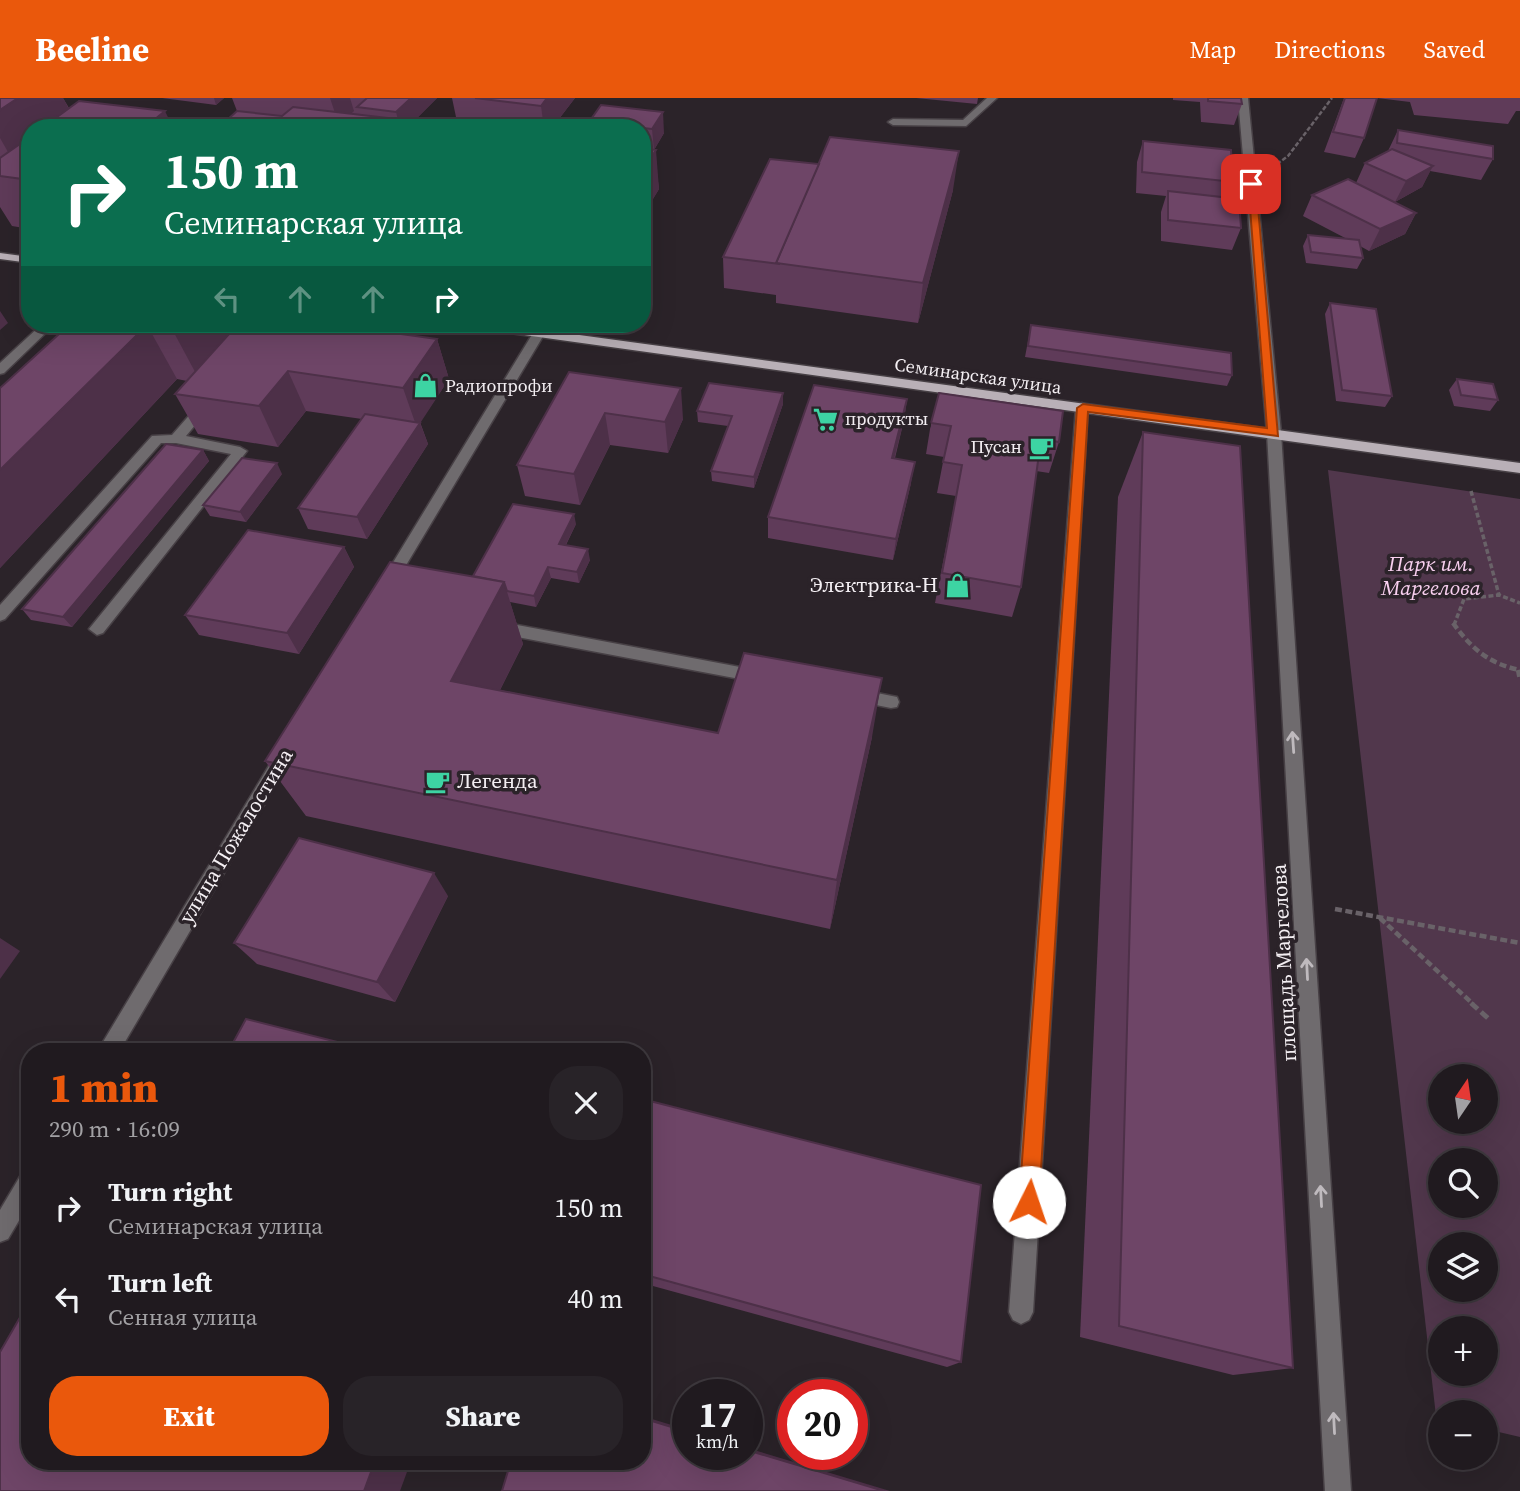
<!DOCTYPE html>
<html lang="en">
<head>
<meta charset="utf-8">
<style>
	body { margin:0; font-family:"Source Serif 4",serif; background:#282328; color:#f1f3f6; height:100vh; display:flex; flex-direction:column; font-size:26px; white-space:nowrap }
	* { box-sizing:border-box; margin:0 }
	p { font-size:23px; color:#a2a1a4 }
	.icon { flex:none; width:38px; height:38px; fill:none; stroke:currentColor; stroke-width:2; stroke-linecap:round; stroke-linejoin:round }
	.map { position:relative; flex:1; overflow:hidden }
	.side { position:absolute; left:21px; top:945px; width:630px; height:427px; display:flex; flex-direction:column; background:#201a1f; border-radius:28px; box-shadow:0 7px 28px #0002,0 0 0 2px #3d383d }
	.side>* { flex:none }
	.guide { position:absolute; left:21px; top:21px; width:630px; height:214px; border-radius:28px; box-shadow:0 7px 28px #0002,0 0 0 2px #3d383d; background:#0b6e4f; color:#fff; overflow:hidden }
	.needle { width:46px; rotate:13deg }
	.controls { position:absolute; left:1428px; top:966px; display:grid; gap:14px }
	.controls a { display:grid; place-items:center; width:70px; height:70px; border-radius:50%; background:#201a1f; box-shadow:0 7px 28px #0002,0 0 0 2px #3d383d; font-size:35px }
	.speed { position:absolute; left:672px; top:1281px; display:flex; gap:14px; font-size:35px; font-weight:700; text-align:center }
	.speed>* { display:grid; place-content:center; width:91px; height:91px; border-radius:50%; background:#201a1f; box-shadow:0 7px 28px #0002,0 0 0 2px #3d383d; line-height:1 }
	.speed small { font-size:18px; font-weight:400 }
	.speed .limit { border:10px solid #d22; background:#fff; color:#111 }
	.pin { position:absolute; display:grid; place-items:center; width:60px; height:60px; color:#fff; margin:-30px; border-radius:14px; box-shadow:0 4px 10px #0006 }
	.me { position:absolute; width:77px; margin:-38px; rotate:4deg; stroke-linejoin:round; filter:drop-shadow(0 0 5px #0008) }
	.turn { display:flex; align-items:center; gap:24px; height:147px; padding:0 28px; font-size:32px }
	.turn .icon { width:91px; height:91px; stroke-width:2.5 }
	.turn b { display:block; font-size:49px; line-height:60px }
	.lanes { display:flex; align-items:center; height:66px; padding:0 28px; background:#0003; justify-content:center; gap:35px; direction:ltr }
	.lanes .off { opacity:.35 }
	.round { display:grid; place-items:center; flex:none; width:74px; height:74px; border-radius:28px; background:#282328 }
	.headline { display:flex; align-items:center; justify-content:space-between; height:119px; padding:0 28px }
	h1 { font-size:42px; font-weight:800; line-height:52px; color:#ea580c }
	.button { display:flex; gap:14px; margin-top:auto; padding:14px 28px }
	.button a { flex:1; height:80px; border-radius:28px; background:#ea580c; color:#fff; font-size:28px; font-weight:800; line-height:80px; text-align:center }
	.button a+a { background:#282328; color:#f1f3f6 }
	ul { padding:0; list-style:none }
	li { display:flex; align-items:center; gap:21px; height:91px; padding:0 28px }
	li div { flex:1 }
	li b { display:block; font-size:26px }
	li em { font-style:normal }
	header { display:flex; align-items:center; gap:42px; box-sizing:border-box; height:98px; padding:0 35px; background:#ea580c; color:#fff }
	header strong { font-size:33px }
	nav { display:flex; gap:38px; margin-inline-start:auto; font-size:24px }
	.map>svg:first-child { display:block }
</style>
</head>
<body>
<header>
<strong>Beeline</strong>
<nav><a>Map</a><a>Directions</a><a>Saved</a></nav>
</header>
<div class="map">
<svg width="1520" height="1393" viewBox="0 0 1520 1393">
	<rect width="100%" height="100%" fill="#2b2329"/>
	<path fill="#51374c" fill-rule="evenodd" d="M1328 372 1520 401V1339L1486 1331V1314H1440V1320L1436 1318ZM1440 978H1486V1024H1440ZM1486 1062V1108H1440V1062ZM1440 1146H1486V1192H1440ZM1440 1230H1486V1276H1440Z"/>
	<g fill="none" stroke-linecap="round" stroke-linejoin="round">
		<defs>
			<g id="minor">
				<polygon points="987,0 997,0 966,28 893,27 888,24 893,21 963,22"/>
				<polygon points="1238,0 1248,0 1281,335 1351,1393 1325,1393 1267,335"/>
				<polygon points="42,226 55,226 4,275 0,276 0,265"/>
				<polygon points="539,231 545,235 393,489 383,489 380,485 383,481 533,235"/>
				<polygon points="205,304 211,308 186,338 240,349 247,353 103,535 97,537 89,531 231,356 176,345 161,345 5,521 0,523 0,507 152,338 172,337 200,305"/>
				<polygon points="1082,305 1088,309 1033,1214 1029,1222 1021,1226 1013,1222 1009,1214 1076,309"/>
				<polygon points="496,523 761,573 769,579 761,585 496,535 488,529"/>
				<polygon points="857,591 897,599 899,604 897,609 891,610 851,602 849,597 851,592"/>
				<polygon points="285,649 291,651 294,656 291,661 119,954 97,954 279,651"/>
				<polygon points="30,1072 30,1104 8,1141 0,1144 0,1112 22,1075"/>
			</g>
			<g id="major">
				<polygon points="0,155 30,159 30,165 0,161"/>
				<polygon points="467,226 498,226 1520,365 1520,375 473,230"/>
			</g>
		</defs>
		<use href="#minor" stroke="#474045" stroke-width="3"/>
		<use href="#major" stroke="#474045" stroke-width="3"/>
		<polyline stroke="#696268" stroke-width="2.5" stroke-dasharray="4.5 2" stroke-linecap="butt" points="1277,66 1288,58 1332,0"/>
		<g stroke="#696268" stroke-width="3.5" stroke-dasharray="5 2.5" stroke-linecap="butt">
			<polyline points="1471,393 1499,497"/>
			<polyline points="1454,527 1464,501 1499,497 1520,505"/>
		</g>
		<g stroke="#696268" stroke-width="4.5" stroke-dasharray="7 3.5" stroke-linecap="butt">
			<path d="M1453 525C1471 550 1489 566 1520 572"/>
			<polyline points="1518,572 1520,582"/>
			<polyline points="1335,811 1520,845"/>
			<polyline points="1380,820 1473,906"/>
		</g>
		<polyline stroke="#696268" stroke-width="5" stroke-dasharray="9 4.5" stroke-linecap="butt" points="1471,905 1490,922"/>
		<use href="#minor" fill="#6f6b6e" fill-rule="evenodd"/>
		<use href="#major" fill="#b9b0b7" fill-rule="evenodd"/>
	</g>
	<g fill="#5f3b59">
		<polygon points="0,0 63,0 69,10 165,13 30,30 30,131 12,128 0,109"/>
		<polygon points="162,0 224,0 216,7"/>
		<polygon points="232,0 437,0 414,23 218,30 237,13"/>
		<polygon points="452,0 575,0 552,30 481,30 471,28 469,21 456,19"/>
		<polygon points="916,0 978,0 977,6"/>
		<polygon points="1173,0 1241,0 1242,6 1234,27 1201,24 1200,4 1173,2"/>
		<polygon points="1344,0 1520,0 1520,13 1516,13 1508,26 1414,17 1410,4 1377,0 1364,40 1355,60 1324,54"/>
		<polygon points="601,7 664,35 654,52 659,91 642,119 642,30 590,30 589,24"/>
		<polygon points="1398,32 1493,61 1481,82 1430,73 1422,89 1395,104 1416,115 1405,136 1369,153 1360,148 1363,160 1357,171 1306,165 1303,148 1308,137 1347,141 1303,118 1312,97 1356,85 1365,65 1388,53"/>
		<polygon points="1143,43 1233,84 1227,100 1241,130 1232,152 1161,143 1161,114 1166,98 1136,95 1137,64"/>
		<polygon points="953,92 918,225 776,205 776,197 724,190 723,159"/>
		<polygon points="1330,205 1392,298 1385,309 1336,303 1325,216"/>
		<polygon points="54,226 226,226 230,234 437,241 449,281 420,324 428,346 367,441 308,431 298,410 362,321 306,313 278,349 198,336 175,296 187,283 177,281 0,470 0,290 60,235"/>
		<polygon points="1031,227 1232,277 1227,288 1025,259"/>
		<polygon points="569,274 683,321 668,355 610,347 580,407 525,398 517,367"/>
		<polygon points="1457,281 1498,302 1490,313 1454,308 1449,292"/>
		<polygon points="783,295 783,306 754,390 712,383 711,373 728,328 698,324 697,313"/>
		<polygon points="907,301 904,322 895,360 911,385 893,462 768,440 768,419"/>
		<polygon points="931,325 1059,344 1049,375 1036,373 1021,489 1012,519 935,505 956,398 937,395 944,359 926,356"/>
		<polygon points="1143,334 1293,1270 1233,1277 1080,1239 1118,399"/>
		<polygon points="203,352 209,363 72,529 31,522 22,511"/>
		<polygon points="282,376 246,424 210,418 203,407"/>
		<polygon points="576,426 566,447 590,462 579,485 551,480 536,509 510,504 523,546 500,592 718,635 872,639 830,831 306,718 265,663 473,478"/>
		<polygon points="344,449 354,469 299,556 199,537 185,517"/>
		<polygon points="448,798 395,904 257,866 234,845"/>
		<polygon points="642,1001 961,1264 947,1269 642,1185"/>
	</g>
	<g fill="#4d3048">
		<polygon points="18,0 63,0 79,30 30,30 30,80 24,82 0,40 0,12"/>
		<polygon points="214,0 224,0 216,7"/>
		<polygon points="330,0 350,0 354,13 339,27"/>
		<polygon points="411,0 437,0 407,30 400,30 396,14"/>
		<polygon points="547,0 575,0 552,30 544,30 541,8"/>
		<polygon points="165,13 173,30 144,30"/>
		<polygon points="663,14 664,35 654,52 652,31"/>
		<polygon points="656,52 659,91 642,119 642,73"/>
		<polygon points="959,53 953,92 918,225 923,185"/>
		<polygon points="1433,68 1422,89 1395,104 1406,83"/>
		<polygon points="1416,115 1405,136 1369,153 1380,131"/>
		<polygon points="0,213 8,225 0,232"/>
		<polygon points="177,226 226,226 236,246 201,285 172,231"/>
		<polygon points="147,227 177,281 0,470 0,372"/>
		<polygon points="437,241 449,281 417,330 403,290"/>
		<polygon points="288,273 306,313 278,349 259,308"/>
		<polygon points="681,290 683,321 668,355 665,324"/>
		<polygon points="783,295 783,306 754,390 754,379"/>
		<polygon points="907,301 904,322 889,381 892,360"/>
		<polygon points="605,315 610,347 580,407 574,376"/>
		<polygon points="420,325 428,346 367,441 357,419"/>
		<polygon points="203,352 209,363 72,529 63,519"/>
		<polygon points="915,364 911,385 893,462 896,441"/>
		<polygon points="277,365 282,376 246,424 240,414"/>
		<polygon points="574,416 576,426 561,456 559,446"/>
		<polygon points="344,449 354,469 299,556 287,535"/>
		<polygon points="588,451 590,462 579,485 577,474"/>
		<polygon points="548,469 551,480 536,509 534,498"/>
		<polygon points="504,484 523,546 475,642 451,583"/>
		<polygon points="882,580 872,639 830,831 837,782"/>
		<polygon points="434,775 448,798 395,904 377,884"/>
		<polygon points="0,840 20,853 0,881"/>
		<polygon points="642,1318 688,1332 688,1334 642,1320"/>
		<polygon points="747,1350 890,1393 884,1393 747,1352"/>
		<polygon points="375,1363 411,1363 400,1393 364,1393"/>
	</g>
	<g fill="#6e4567" stroke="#4d3048" stroke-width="2">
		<polygon points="0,0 18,0 0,12"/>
		<polygon points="367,0 411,0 396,14 357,9"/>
		<polygon points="475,0 547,0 541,8"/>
		<polygon points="1208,0 1241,0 1242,6 1208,3"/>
		<polygon points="1345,0 1377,0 1364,40 1333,34"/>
		<polygon points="79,3 165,13 144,30 42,30"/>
		<polygon points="601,7 663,14 652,31 589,24"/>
		<polygon points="293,9 474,30 218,30 237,13 282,18"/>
		<polygon points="1398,32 1493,48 1493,61 1397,45"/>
		<polygon points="30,39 30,82 0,78 0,60"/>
		<polygon points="830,39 959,53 923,185 776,165"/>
		<polygon points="1143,43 1231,52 1233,84 1142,74"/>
		<polygon points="642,50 656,52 642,73"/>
		<polygon points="1392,51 1433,68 1406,83 1365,65"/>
		<polygon points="770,61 819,66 776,165 780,166 723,159"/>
		<polygon points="1348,81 1416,115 1380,131 1312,97"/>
		<polygon points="1168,93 1239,101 1241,130 1168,122"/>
		<polygon points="1308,137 1359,142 1363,160 1311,154"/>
		<polygon points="1330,205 1376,211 1392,298 1342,292"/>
		<polygon points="70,226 177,226 172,231 147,227 0,372 0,290"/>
		<polygon points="238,226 329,226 437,241 403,290 288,273 259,308 175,296"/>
		<polygon points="1031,227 1231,255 1232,277 1028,248"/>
		<polygon points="569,274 681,290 665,324 605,315 574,376 517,367"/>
		<polygon points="1457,281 1493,286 1498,302 1461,297"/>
		<polygon points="709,285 783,295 754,379 711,373 732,318 697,313"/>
		<polygon points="814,287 907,301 892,360 915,364 896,441 768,419"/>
		<polygon points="939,295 1063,313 1059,344 1041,341 1021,489 942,475 962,367 943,364 951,328 931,325"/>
		<polygon points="365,316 420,325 357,419 298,410"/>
		<polygon points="1143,334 1240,348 1293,1270 1119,1228"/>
		<polygon points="166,346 203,352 63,519 22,511"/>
		<polygon points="242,360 277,365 240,414 203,407"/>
		<polygon points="513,406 574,416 559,446 588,451 577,474 548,469 534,498 507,493 504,484 473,478"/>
		<polygon points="248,432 344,449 287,535 185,517"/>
		<polygon points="390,464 504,484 451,583 718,635 744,555 882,580 837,782 265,663"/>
		<polygon points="299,740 434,775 377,884 234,845"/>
		<polygon points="246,921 377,954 228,954"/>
		<polygon points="642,1001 981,1087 961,1264 642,1176"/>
		<polygon points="30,1202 30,1363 375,1363 364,1393 0,1393 0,1254"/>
		<polygon points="642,1320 688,1334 688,1356 747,1356 747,1352 884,1393 502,1393 511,1363 642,1363"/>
	</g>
	<defs><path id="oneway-shaft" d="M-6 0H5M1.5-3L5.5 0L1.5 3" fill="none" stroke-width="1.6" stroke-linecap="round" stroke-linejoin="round" transform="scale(1.75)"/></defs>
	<g stroke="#bfbabe">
		<use href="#oneway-shaft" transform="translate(1293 644) rotate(-94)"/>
		<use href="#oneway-shaft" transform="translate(1307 871) rotate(-93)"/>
		<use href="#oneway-shaft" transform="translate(1321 1098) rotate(-93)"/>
		<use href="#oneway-shaft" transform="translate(1334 1325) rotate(-93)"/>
	</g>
	<polygon fill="#ea580c" stroke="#983908" stroke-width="2" points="1248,84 1256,86 1278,338 1088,314 1039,1104 1036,1112 1029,1115 1022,1112 1019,1104 1077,310 1083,306 1267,330"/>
	<defs>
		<symbol id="shop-bare" viewBox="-9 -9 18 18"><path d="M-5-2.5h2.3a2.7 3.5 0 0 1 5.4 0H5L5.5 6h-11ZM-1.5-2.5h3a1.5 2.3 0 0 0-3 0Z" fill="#3dd4a3" stroke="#2b2329" stroke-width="2.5" paint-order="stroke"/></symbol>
		<symbol id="supermarket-bare" viewBox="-9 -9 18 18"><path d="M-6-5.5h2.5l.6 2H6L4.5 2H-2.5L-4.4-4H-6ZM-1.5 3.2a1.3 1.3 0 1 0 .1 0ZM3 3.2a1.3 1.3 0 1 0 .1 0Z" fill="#3dd4a3" stroke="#2b2329" stroke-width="2.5" paint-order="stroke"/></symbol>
		<symbol id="cafe-bare" viewBox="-9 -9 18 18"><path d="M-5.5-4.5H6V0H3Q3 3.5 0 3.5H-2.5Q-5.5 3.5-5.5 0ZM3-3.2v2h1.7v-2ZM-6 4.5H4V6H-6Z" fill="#3dd4a3" stroke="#2b2329" stroke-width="2.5" paint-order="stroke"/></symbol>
	</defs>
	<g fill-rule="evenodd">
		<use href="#shop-bare" x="408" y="270" width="35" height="35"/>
		<use href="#supermarket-bare" x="808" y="304" width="35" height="35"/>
		<use href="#cafe-bare" x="1024" y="332" width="35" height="35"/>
		<use href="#shop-bare" x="940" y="470" width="35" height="35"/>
		<use href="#cafe-bare" x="420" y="666" width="35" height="35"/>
	</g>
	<g text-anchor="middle" stroke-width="7" stroke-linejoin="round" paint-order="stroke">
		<g font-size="18" fill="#f4eff3" stroke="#2b2329">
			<text transform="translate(978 278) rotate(8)" y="6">Семинарская улица</text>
		</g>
		<g font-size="18" fill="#f4eff3" stroke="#2b2329" text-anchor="start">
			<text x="445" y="294">Радиопрофи</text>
			<text x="845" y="327">продукты</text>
			<text x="1022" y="355" text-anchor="end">Пусан</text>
		</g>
		<g font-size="21" font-style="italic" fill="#f9d0f0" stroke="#2b2329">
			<text x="1431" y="473">Парк им.<tspan x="1431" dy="24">Маргелова</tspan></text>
		</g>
		<g font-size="21" fill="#f4eff3" stroke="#2b2329" text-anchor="end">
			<text x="938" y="494">Электрика-Н</text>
			<text x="457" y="690" text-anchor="start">Легенда</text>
		</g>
		<g font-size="21" fill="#f4eff3" stroke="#2b2329">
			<text transform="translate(236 738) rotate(-59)" y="7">улица Пожалостина</text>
			<text transform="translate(1284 865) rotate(-93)" y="7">площадь Маргелова</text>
		</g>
	</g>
</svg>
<div class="controls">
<a><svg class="needle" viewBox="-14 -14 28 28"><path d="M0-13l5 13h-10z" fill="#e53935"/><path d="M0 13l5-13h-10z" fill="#a2a1a4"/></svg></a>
<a><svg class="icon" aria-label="search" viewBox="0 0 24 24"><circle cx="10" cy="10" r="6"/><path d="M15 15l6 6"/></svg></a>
<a><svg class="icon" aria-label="layers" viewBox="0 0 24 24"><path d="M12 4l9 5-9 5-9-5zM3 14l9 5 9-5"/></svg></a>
<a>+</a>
<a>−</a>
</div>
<div class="speed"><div>17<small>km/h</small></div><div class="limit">20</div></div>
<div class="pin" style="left:1251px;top:86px;background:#d93025"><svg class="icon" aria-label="arrive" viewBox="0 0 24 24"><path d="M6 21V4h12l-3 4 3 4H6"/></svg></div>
<svg class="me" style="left:1029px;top:1104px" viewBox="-20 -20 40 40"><circle r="19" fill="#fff"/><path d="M0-13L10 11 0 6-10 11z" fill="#ea580c"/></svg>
<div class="guide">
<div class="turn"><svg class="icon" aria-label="right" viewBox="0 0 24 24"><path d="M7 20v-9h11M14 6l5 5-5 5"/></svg><div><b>150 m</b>Семинарская улица</div></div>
<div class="lanes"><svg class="icon off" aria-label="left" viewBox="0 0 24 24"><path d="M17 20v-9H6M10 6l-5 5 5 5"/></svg><svg class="icon off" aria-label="ahead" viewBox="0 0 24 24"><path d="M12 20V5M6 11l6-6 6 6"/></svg><svg class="icon off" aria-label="ahead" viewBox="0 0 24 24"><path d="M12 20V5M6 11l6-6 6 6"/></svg><svg class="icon" aria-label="right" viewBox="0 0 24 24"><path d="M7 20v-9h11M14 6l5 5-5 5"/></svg></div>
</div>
<section class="side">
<div class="headline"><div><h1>1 min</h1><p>290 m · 16:09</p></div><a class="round"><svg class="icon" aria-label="close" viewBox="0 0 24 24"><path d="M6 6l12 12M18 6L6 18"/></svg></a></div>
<ul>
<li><svg class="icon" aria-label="right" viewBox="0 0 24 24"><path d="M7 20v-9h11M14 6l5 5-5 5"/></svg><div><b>Turn right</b><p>Семинарская улица</p></div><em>150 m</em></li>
<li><svg class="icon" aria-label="left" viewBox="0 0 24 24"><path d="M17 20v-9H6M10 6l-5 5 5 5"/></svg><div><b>Turn left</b><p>Сенная улица</p></div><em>40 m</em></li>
</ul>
<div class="button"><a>Exit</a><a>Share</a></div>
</section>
</div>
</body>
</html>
